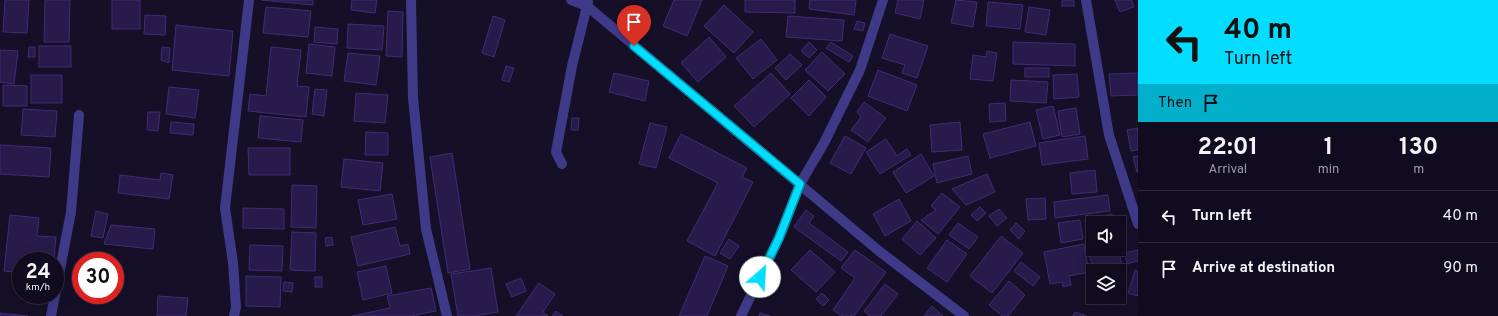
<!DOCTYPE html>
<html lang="en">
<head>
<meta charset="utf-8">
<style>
	body { margin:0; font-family:Overpass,sans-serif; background:#191427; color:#f1f3f6; height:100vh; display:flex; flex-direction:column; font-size:15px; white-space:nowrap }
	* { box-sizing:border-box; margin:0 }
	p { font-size:13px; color:#9c9ba4 }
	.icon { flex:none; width:22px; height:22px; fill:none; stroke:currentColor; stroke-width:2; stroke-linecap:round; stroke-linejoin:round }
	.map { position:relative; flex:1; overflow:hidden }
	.details { display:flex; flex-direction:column; background:#100b1e; width:360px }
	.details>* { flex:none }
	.hud { background:#03ddff; color:#111; overflow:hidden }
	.tools { position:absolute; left:1086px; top:216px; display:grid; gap:8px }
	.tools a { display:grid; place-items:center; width:40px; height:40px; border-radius:0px; background:#100b1e; box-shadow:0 4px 16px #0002,0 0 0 1px #302b3c; font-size:20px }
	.speed { position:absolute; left:12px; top:252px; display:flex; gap:8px; font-size:20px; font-weight:700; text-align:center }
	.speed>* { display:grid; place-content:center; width:52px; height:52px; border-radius:50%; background:#100b1e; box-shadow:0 4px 16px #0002,0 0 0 1px #302b3c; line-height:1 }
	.speed small { font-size:10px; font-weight:400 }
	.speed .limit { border:6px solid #d22; background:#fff; color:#111 }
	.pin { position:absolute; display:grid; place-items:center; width:34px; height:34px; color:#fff; margin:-41px -17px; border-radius:50% 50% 50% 0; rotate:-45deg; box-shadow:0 0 4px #0007 }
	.pin .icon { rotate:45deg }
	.me { position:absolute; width:44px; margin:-22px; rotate:26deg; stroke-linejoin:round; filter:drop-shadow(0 0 3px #0008) }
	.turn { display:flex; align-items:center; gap:14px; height:84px; padding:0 20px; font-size:18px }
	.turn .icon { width:52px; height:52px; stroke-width:2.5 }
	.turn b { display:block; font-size:28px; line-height:34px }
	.then { display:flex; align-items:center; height:38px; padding:0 20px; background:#0003; gap:8px; font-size:15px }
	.eta { display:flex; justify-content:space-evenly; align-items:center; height:68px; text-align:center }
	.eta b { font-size:24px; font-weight:700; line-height:28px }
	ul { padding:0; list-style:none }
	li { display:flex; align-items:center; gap:12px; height:52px; padding:0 20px; border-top:1px solid #302b3c }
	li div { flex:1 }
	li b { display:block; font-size:15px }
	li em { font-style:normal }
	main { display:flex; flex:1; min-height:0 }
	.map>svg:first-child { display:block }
</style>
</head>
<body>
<main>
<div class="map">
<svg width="1138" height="316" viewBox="0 0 1138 316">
	<rect width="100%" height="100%" fill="#150f28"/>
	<g fill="#261b4a" stroke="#3e2d76">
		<polygon points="5,0 29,0 27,33 3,32"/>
		<polygon points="45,0 70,0 69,42 44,42"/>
		<rect x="112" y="0" width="28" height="29"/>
		<polygon points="261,0 313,0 313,5"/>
		<polygon points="352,0 377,0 375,13 351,10"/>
		<polygon points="674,0 702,0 687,36 663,26"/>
		<polygon points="745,0 795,0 795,13 745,12"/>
		<polygon points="810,0 856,0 854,15 809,9"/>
		<polygon points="898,0 924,0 920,19 895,13"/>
		<polygon points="956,0 977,2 973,27 951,23"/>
		<rect x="1062" y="0" width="12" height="6"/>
		<polygon points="1115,0 1131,0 1134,7 1120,12"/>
		<polygon points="988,2 1023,5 1020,29 986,26"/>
		<polygon points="724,5 753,32 734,53 704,26"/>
		<polygon points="266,7 311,11 308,37 263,33"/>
		<polygon points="1029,7 1050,10 1046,35 1025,32"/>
		<polygon points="388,11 403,12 402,57 386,56"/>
		<polygon points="145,15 166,16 165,35 144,34"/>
		<polygon points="493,16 505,20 494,57 482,53"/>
		<polygon points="788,16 844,20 842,41 786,37"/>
		<polygon points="857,21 865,23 863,31 854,29"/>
		<polygon points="348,24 384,26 382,50 347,48"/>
		<polygon points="176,25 233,31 229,76 172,70"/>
		<polygon points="315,27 338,29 337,44 314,42"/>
		<polygon points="890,34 928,46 917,78 902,73 905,65 882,58"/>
		<polygon points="709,37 726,57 698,82 681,63"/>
		<polygon points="761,39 777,60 753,79 736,58"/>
		<polygon points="809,42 817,50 809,58 801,51"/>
		<polygon points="831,42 853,56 849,62 826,48"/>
		<polygon points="1013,42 1075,44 1075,66 1013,64"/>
		<polygon points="309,44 335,47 332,76 306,73"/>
		<rect x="39" y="46" width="32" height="21"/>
		<polygon points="29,47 35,47 35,57 28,57"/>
		<polygon points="162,47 170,48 169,63 161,60"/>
		<polygon points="271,47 301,50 297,86 309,87 306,117 248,111 250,94 266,96"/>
		<polygon points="0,50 18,51 14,84 0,82"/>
		<polygon points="987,51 997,53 993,81 970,79 973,55 986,57"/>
		<polygon points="822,52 845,74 828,91 805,70"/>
		<polygon points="348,53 380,56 376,85 344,81"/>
		<polygon points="790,54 802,65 786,80 775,68"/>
		<polygon points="506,66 514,68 509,82 502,80"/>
		<rect x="1025" y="68" width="24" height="9"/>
		<polygon points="878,70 917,85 907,111 868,96"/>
		<polygon points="614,73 649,81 645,101 609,92"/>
		<polygon points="771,73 790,94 754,127 734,106"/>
		<polygon points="1138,73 1138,95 1111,96 1109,74"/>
		<polygon points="1077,74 1079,97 1054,99 1053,75"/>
		<rect x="31" y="75" width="31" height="28"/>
		<polygon points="809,80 826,97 809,116 791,98"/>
		<polygon points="1011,80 1048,82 1046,103 1010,101"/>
		<polygon points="3,85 27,86 27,106 3,106"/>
		<polygon points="169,87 199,90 195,118 166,114"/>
		<polygon points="315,89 327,90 324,116 312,114"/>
		<polygon points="356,93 388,95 385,123 354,121"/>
		<polygon points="864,102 886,118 868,142 851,130 861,117 857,112"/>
		<polygon points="1005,103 1006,121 990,122 989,104"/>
		<polygon points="1053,106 1060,135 1043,139 1036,110"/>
		<polygon points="1076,108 1080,134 1062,137 1058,111"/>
		<polygon points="23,109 57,111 55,137 21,135"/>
		<polygon points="148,112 160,112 158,131 147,130"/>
		<polygon points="260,116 303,120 301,142 258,138"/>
		<polygon points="572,118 579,118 578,130 571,130"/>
		<polygon points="171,122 194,124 193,135 170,133"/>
		<polygon points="960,122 962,150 932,152 930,125"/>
		<polygon points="1030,122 1036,146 990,158 983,134"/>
		<polygon points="650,123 667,127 656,168 639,164"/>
		<polygon points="1138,128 1138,150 1131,151 1127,130"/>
		<polygon points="366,132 388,133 388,155 365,155"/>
		<polygon points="681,134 747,168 742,177 753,182 715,256 687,241 718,183 669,158"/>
		<polygon points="845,136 866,148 851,174 830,163"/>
		<polygon points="1085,136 1088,159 1042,165 1039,143"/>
		<polygon points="886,139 897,156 907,149 911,155 880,174 866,152"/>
		<polygon points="0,145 51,148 49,177 0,174"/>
		<polygon points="248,148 290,148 290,175 249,175"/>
		<polygon points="452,153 470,269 448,273 430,157"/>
		<polygon points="921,154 934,176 906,193 893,172"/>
		<polygon points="968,156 972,174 937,183 933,164"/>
		<polygon points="1138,156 1138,172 1137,172 1133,157"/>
		<polygon points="344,159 383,163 380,191 341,187"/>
		<polygon points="1095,170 1097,192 1072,194 1070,173"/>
		<polygon points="161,173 173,175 169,199 118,193 120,175 160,180"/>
		<polygon points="987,174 995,192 966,205 952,189"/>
		<polygon points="292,185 317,186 316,228 291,227"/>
		<polygon points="942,193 960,207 938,234 921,220 936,210 931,206"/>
		<polygon points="392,194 397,219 363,225 358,200"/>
		<polygon points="1108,195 1110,211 1055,218 1054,202"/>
		<polygon points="1045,198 1046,219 1028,220 1026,199"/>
		<polygon points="899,199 911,221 885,236 873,214"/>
		<polygon points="980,207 986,213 977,221 971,215"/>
		<polygon points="243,208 284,209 284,229 243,228"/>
		<polygon points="999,209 1007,218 997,226 989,216"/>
		<polygon points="806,210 814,216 809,223 848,252 841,261 794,227"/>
		<polygon points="96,211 108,214 103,238 91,236"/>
		<polygon points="1112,214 1114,223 1093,223 1093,248 1091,248 1085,220"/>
		<polygon points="10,215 39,218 37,236 56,237 54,259 37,257 37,261 21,261 21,273 4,271"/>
		<polygon points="1080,220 1083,239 1061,243 1058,223"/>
		<polygon points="917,221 936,238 920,255 902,239"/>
		<polygon points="958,223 978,237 969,249 949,235"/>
		<polygon points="1016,223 1025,231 1019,239 1010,230"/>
		<polygon points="111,225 155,229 153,249 104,244"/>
		<polygon points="395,227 400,246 408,244 410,254 358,266 351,237"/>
		<polygon points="292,232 316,233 315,271 290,270"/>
		<polygon points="1001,236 1023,253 992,293 970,276"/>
		<polygon points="332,237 333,245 326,246 325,238"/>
		<polygon points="729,239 739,246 730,259 720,253"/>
		<polygon points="947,240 967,254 947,282 927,268"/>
		<polygon points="1084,244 1089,272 1069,276 1071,285 1063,287 1062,282 1050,284 1044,252"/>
		<polygon points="250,245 283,246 282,271 249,270"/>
		<polygon points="1108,249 1118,249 1122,265 1094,271 1089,254"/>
		<polygon points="810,250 835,272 816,292 791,270"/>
		<polygon points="855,250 886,272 854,316 842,316 833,310 855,278 841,268"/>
		<polygon points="1138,250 1138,261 1127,264 1125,253"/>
		<polygon points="705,256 728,266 707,316 679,316"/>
		<polygon points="1021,262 1040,277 1033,286 1014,271"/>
		<polygon points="386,266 392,293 363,300 357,272"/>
		<polygon points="491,268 498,312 474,316 458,316 451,274"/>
		<polygon points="1135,270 1138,271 1138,296 1128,293"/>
		<polygon points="246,276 281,277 280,307 246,306"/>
		<rect x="315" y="277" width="7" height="10"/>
		<polygon points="521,278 526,291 512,297 506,284"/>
		<polygon points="1009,281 1025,295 1008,316 1002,316 989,305"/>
		<polygon points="284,282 293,283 292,292 283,291"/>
		<polygon points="539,283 555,294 543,312 548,316 516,316"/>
		<polygon points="885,284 898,294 881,316 870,316 864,311"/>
		<polygon points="431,288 436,311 411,316 352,316 390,308 387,296"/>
		<polygon points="822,293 829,300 823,306 816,299"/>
		<polygon points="158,296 188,298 186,316 157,316"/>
		<polygon points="932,306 943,316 924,316"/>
		<polygon points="556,311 563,316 552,316"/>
		<polygon points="1075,312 1087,316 1073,316"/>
		<polygon points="0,313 28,316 0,316"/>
		<polygon points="760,313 770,316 759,316"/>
	</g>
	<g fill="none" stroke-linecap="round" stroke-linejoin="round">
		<g stroke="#3f3a88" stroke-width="10">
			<polyline points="411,0 413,98 426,229 447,316"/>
			<polyline points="571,0 587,6 879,251 964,316"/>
			<polyline points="1086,0 1109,135 1138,224"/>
			<polyline points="562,164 556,152 572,66 588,2"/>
			<polyline points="51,316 71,212 79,115"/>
			<polyline points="234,316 236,307 233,263 225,208 249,0"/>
			<polyline points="741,316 779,238 800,184 824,143 860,70 883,0"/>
		</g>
	</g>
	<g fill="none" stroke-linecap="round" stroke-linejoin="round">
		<defs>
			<polyline id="route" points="634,46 800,184 779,238 760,277"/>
		</defs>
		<use href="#route" stroke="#0290a6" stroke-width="10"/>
		<use href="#route" stroke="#03ddff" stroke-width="7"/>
	</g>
</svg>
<div class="tools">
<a><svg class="icon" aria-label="sound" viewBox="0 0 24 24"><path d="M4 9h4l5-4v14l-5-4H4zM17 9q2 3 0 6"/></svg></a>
<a><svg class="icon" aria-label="layers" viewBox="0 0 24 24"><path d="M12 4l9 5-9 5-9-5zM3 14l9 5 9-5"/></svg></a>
</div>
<div class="speed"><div>24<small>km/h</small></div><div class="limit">30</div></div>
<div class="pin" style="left:634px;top:46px;background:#d93025"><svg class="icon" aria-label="arrive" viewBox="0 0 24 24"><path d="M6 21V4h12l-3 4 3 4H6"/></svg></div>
<svg class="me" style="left:760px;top:277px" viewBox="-20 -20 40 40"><circle r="19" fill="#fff"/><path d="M0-13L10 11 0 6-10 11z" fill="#03ddff"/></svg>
</div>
<section class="details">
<div class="hud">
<div class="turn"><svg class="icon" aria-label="left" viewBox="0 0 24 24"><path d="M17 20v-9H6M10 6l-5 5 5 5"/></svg><div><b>40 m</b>Turn left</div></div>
<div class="then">Then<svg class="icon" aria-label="arrive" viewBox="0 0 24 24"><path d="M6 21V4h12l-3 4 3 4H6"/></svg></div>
</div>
<div class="eta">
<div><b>22:01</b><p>Arrival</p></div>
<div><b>1</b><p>min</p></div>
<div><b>130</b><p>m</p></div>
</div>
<ul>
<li><svg class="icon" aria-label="left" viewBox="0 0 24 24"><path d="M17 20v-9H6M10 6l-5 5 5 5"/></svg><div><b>Turn left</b></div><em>40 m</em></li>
<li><svg class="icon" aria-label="arrive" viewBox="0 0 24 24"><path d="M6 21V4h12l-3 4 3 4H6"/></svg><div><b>Arrive at destination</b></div><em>90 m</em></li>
</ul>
</section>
</main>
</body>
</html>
